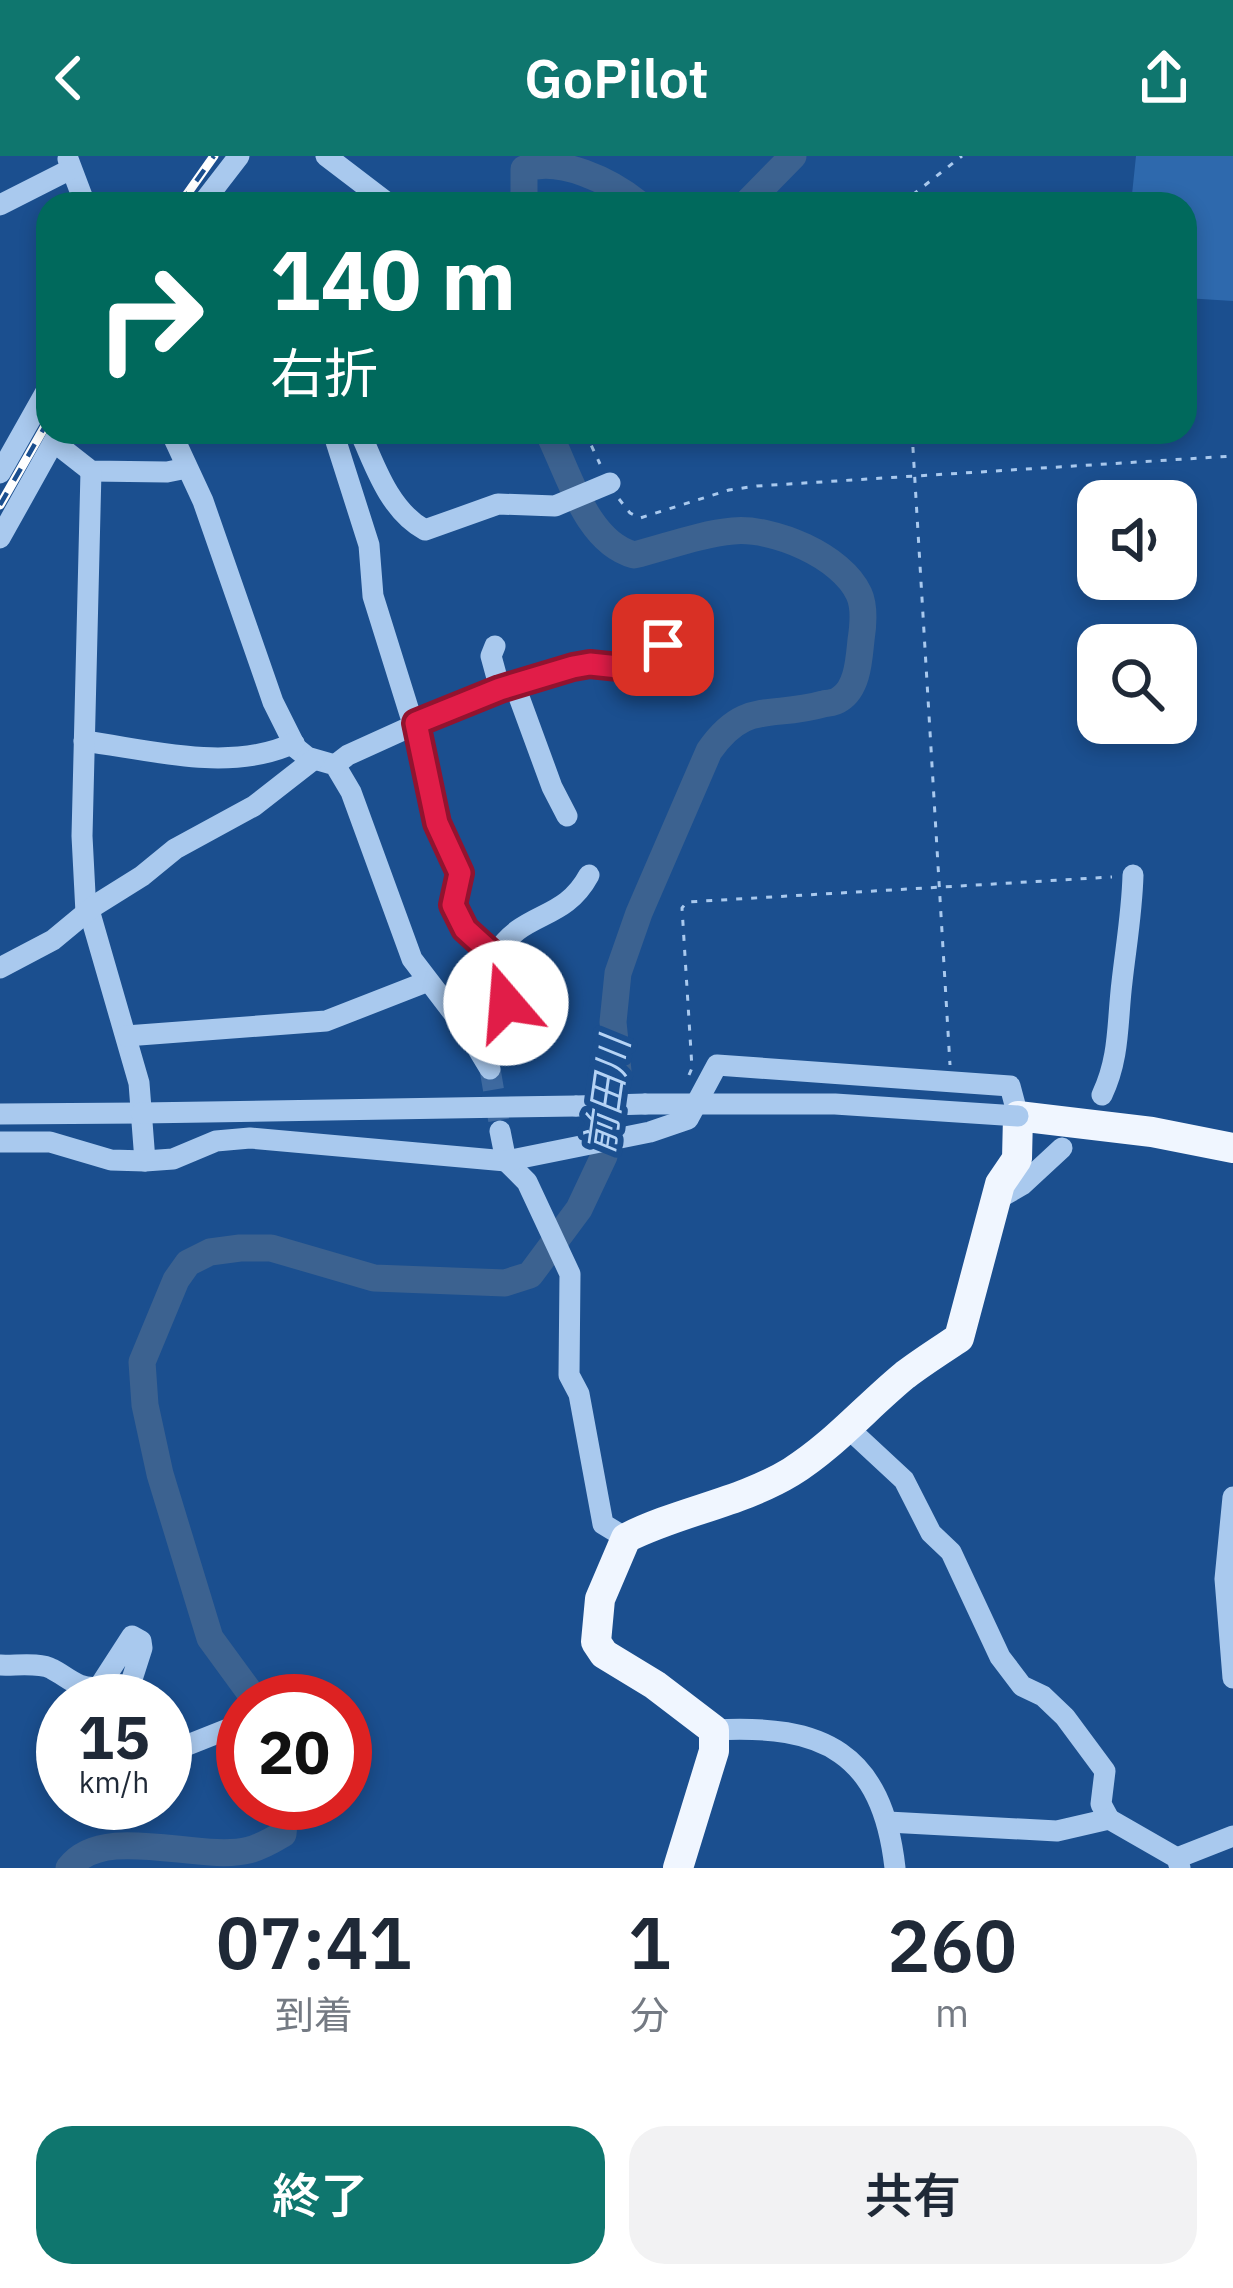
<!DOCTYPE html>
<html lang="ja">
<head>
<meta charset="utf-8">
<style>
	body { margin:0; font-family:"IBM Plex Sans","Noto Sans JP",sans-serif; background:#f2f2f3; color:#1f2937; height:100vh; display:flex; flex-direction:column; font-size:45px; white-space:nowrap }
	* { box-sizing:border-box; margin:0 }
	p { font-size:39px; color:#747a83 }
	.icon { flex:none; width:66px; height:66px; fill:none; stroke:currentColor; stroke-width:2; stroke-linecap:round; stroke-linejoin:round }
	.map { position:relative; height:1712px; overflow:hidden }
	.panel { display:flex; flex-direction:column; background:#fff; flex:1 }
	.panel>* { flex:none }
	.hud { position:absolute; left:36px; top:36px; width:1161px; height:252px; border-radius:36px; box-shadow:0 6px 18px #0003; background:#00695c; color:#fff; overflow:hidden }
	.controls { position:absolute; left:1077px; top:324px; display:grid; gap:24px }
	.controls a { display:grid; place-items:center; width:120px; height:120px; border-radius:24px; background:#fff; box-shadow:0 6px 18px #0003; font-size:60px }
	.speed { position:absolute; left:36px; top:1518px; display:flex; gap:24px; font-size:60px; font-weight:700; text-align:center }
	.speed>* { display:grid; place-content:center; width:156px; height:156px; border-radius:50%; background:#fff; box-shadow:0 6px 18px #0003; line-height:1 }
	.speed small { font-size:30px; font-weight:400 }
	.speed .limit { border:18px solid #d22; background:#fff; color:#111 }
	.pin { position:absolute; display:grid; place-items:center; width:102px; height:102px; color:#fff; margin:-51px; border-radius:24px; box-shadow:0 6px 18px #0006 }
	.me { position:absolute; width:132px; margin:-66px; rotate:342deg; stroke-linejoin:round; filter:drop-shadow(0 0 9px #0008) }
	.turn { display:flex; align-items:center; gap:42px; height:252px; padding:0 36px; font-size:54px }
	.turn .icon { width:156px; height:156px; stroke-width:2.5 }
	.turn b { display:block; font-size:84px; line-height:102px }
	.eta { display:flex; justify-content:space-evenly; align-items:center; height:204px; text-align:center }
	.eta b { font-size:72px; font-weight:600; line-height:84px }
	.button { display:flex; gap:24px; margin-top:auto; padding:24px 36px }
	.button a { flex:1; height:138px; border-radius:36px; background:#0f766e; color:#fff; font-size:48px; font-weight:600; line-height:138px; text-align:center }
	.button a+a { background:#f2f2f3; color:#1f2937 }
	header { display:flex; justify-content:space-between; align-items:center; height:156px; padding:0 36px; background:#0f766e; color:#fff; font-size:54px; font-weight:600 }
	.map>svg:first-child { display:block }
</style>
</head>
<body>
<header><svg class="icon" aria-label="back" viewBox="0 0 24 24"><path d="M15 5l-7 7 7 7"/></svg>GoPilot<svg class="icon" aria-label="share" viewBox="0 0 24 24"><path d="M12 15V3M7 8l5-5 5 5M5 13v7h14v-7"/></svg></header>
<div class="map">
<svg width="1233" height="1712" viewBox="0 0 1233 1712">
	<rect width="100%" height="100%" fill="#1b4f8f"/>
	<polygon fill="#2e69ad" points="1136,0 1233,0 1233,145 1185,142 1185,48 1131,48"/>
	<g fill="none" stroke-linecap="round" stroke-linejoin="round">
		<g stroke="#3c6290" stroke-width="27">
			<path d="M524 48V13C559 0 611 25 639 48"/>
			<polyline points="746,48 793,0"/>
			<path d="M256 1545 210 1482 160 1318 145 1249 142 1206 176 1124 188 1107 210 1096 240 1092H271L374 1122 505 1127 530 1119 579 1053 604 1000 618 915 613 866 618 817 639 757 709 595C745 543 771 563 823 548 829 547 835 547 840 543 858 532 859 502 861 484 863 471 865 451 859 438 842 400 773 371 733 375 700 378 666 391 634 399 586 386 569 317 548 276"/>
			<path d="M69 1712C103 1666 200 1707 249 1694 261 1691 273 1684 283 1678L286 1647"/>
		</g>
		<polyline stroke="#3d69a0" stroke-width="21" stroke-dasharray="21 10" stroke-linecap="butt" points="490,913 499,966"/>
		<g stroke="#a9c9ee" stroke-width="3" stroke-dasharray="6 9" stroke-linecap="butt">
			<polyline points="565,43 565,48"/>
			<polyline points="901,48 962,0"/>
			<polyline points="585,276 600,308"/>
			<polyline points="912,276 950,909"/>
			<polyline points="619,343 630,357 640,362 729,334 757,330 1233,300"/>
			<polyline points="689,919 692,912 682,752 687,746 1112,721"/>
		</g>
		<g stroke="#a9c9ee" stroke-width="21">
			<polyline points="326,0 389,48"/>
			<polyline points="68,3 85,48"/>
			<polyline points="202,48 239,0"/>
			<polyline points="0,49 71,13"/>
			<polyline points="171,276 203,345 273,546 296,592 307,601 335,609 351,636 412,803 467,875 490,913"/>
			<polyline points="333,276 369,389 373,440 413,568"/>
			<path d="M360 276C375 311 390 355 425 374L498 348 555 350 610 327"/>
			<polyline points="54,286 91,315 167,316 187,312"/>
			<polyline points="0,317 48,232"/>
			<polyline points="0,382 58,278"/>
			<polyline points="495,490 491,500 500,533"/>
			<polyline points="515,530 552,631 567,660"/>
			<polyline points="415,567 426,602 437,667 460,717 453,749 465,773 499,804 509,843 467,875"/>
			<path d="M84 585C151 594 230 617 294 587"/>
			<polyline points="335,609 348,599 465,546 573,511 590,508 628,512 648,495 663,489"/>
			<polyline points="89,754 139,927 145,1005"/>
			<polyline points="86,757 82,680 91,315"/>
			<path d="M495 799C524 753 563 767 589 719"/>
			<polyline points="0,812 53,784 94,750 142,720 175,693 254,650 313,604"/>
			<polyline points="126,880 326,865 426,826"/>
			<path d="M1102 939C1120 901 1117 867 1122 826 1126 790 1132 756 1133 719"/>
			<polyline points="576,950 645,948"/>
			<polyline points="0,958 141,957"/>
			<polyline points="500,975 506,1005 527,1026 570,1118 569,1219 579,1238 603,1368 626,1382"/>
			<polyline points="0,986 50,986 111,1004 145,1005 173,1003 216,985 250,982 506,1005 650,976 688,963 717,909 1010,930 1018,960"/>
			<polyline points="994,1045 1022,1029 1062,992"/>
			<polyline points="848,1272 904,1324 931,1377 951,1396 1000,1501 1022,1530 1043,1540 1065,1561 1105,1615 1101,1648 1109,1663"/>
			<polyline points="1233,1341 1225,1423 1233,1522"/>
			<path d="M0 1509C14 1510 40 1506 52 1513 68 1521 78 1534 99 1531L132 1480 141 1485 142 1492 125 1545"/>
			<path d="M714 1574C823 1568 882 1596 895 1712"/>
			<polyline points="165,1598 243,1567"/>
			<polyline points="888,1666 1057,1675 1109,1663 1177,1702 1180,1712"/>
			<polyline points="1177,1702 1233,1680"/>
		</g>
		<path stroke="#f0f6ff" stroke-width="30" d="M678 1712 714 1595V1574L655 1529 604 1498 596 1486 600 1443 626 1382C679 1355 740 1347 791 1316 834 1289 866 1251 905 1219 922 1206 941 1194 959 1182L1000 1028 1017 1003 1018 960 1152 976 1233 992"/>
		<defs>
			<g id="rail">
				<polyline points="180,48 214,0"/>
				<polyline points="0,349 48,265"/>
			</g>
		</defs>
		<use href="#rail" stroke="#fff" stroke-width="9"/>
		<use href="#rail" stroke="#1b4f8f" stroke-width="4.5" stroke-dasharray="14" stroke-linecap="butt"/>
		<g stroke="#a9c9ee" stroke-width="21">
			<polyline points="645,948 835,948 1018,960"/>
			<polyline points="141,957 576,950"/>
		</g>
	</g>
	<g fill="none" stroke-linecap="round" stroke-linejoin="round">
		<defs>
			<polyline id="route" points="506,847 509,843 499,804 465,773 453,749 460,717 437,667 416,567 500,533 573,511 590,508 628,512 649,495 663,489"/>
		</defs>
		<use href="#route" stroke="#92132f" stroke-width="30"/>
		<use href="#route" stroke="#e11d48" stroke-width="21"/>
	</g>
	<g text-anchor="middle" stroke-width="12" stroke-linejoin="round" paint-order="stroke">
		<g font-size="39" font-style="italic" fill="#b5d3f5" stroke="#1b4f8f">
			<text transform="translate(607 939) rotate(-82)" y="14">前田川</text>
		</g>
	</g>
</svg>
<div class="controls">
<a><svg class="icon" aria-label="sound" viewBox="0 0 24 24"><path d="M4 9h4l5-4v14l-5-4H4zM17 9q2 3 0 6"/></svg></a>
<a><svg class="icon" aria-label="search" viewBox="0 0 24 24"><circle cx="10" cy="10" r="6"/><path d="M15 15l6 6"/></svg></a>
</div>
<div class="speed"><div>15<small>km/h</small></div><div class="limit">20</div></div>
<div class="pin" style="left:663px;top:489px;background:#d93025"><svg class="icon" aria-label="arrive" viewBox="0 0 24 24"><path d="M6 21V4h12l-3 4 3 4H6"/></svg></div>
<svg class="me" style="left:506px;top:847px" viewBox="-20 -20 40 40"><circle r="19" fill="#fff"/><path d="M0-13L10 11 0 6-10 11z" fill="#e11d48"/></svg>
<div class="hud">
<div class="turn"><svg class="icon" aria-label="right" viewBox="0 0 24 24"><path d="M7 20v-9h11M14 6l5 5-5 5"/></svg><div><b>140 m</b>右折</div></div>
</div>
</div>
<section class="panel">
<div class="eta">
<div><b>07:41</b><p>到着</p></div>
<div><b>1</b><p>分</p></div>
<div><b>260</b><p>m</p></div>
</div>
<div class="button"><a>終了</a><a>共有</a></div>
</section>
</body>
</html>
